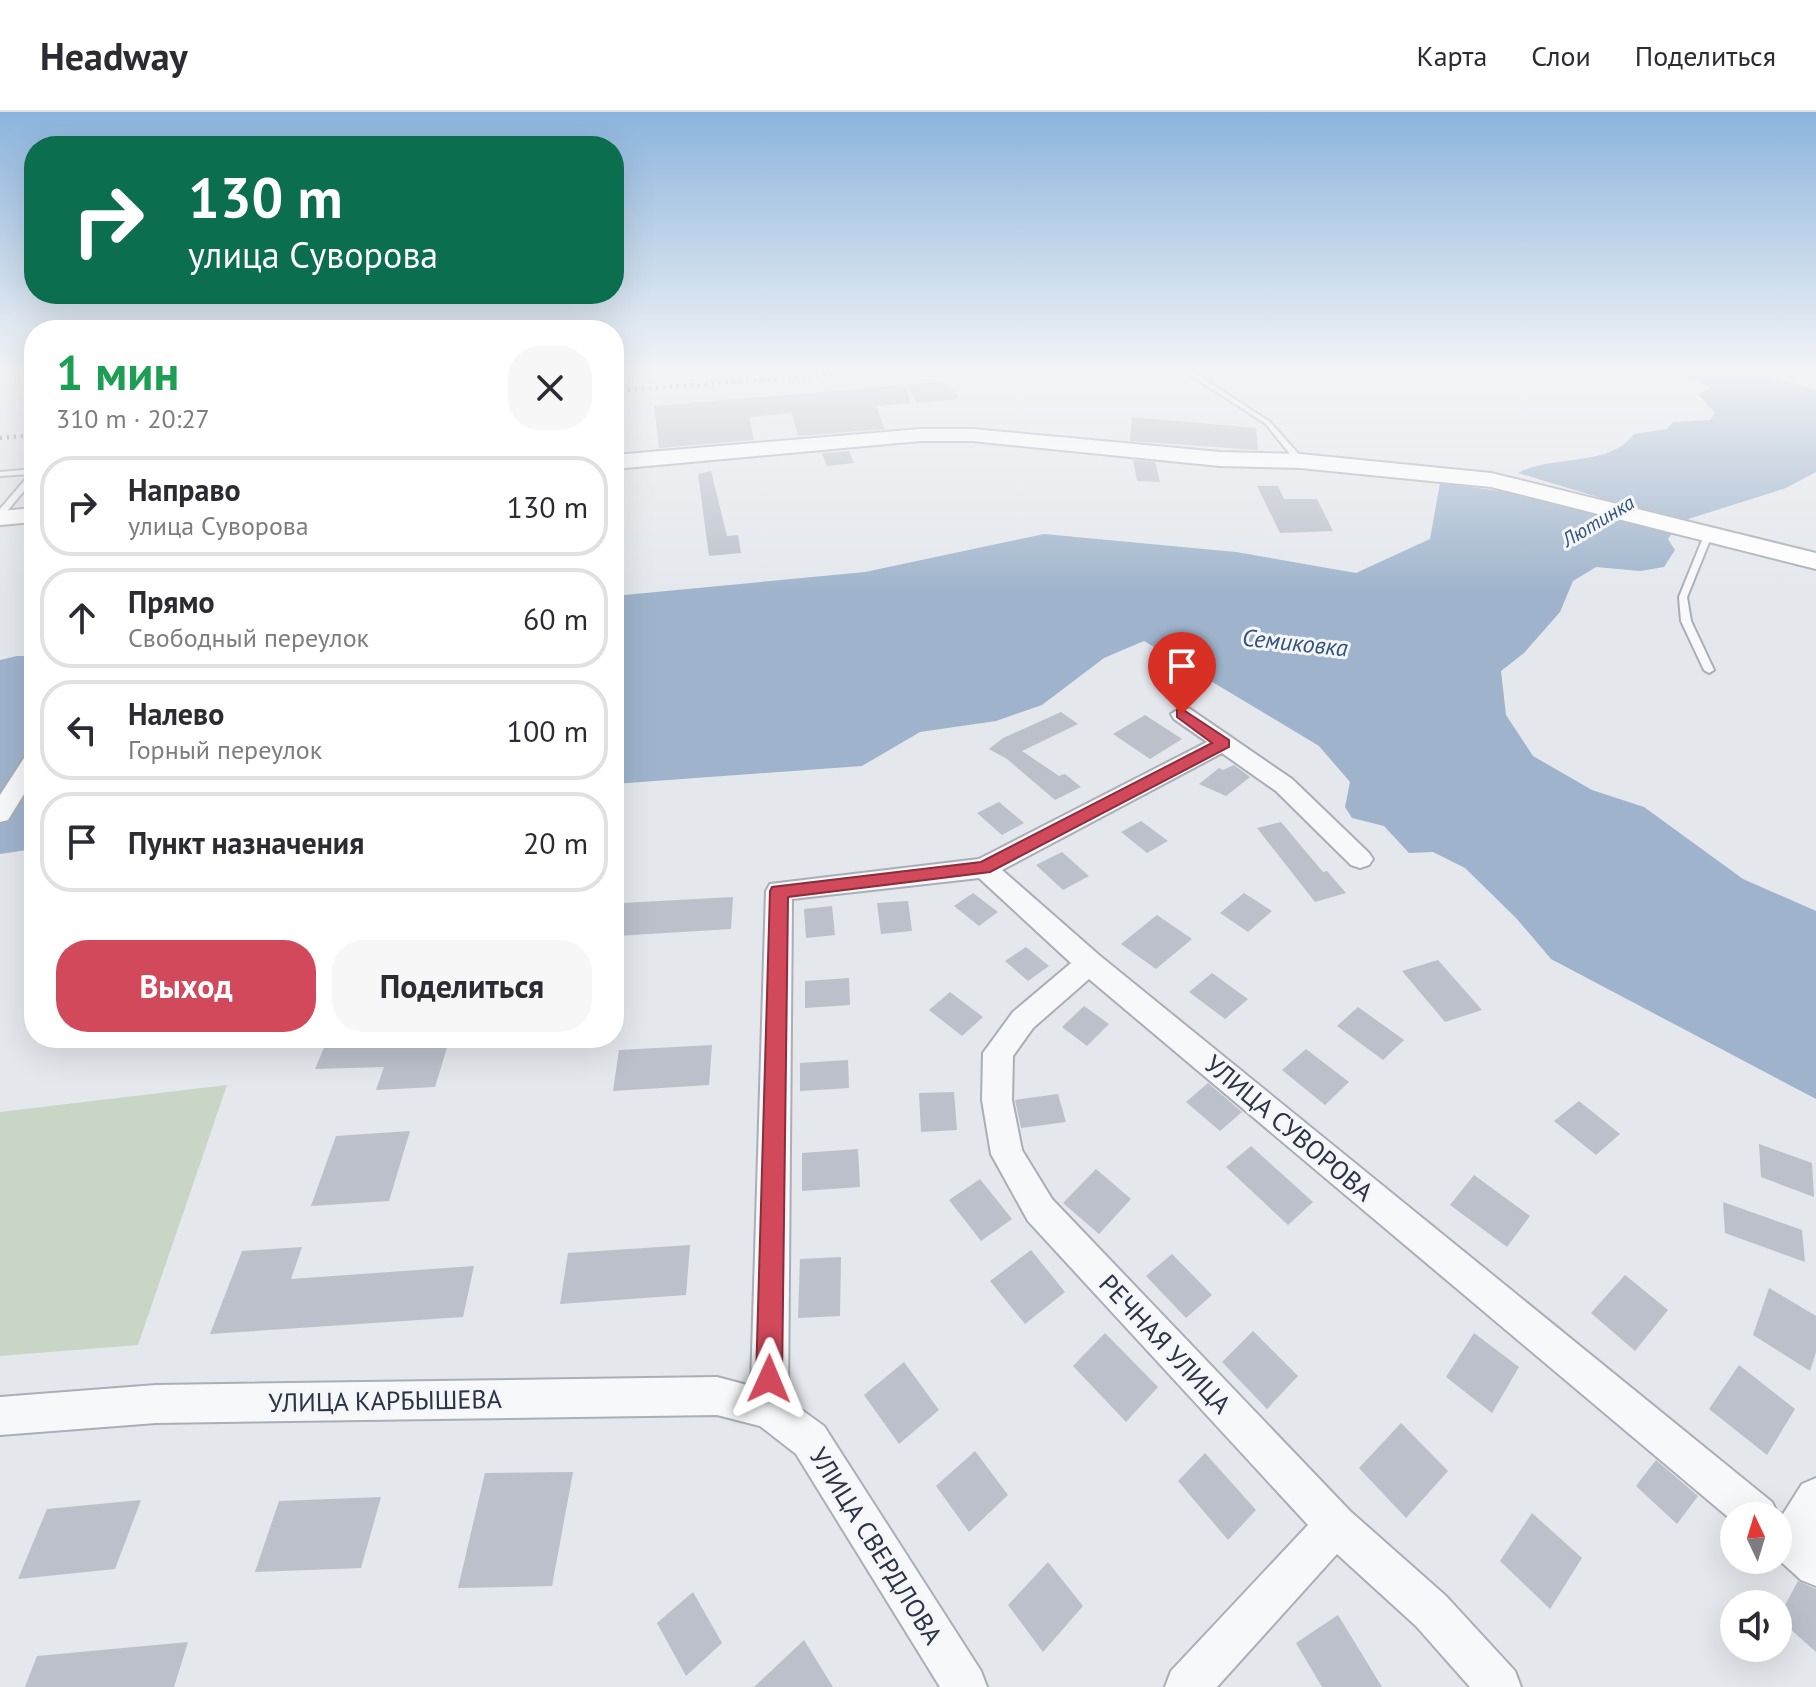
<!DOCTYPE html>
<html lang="ru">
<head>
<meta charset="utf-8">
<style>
	body { margin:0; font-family:"PT Sans",sans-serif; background:#f7f7f7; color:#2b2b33; height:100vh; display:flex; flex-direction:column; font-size:30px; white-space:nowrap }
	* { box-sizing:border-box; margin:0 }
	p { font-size:26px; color:#7c7c81 }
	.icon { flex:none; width:44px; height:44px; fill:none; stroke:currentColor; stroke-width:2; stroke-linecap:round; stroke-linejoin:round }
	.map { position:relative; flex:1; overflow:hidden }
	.panel { position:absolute; left:24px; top:208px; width:600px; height:728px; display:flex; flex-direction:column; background:#fff; border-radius:32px; box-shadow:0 8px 32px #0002 }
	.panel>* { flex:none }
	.hud { position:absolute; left:24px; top:24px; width:600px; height:168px; border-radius:32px; box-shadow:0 8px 32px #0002; background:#0b6e4f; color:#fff; overflow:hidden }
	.needle { width:52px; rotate:356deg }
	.tools { position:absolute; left:1720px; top:1390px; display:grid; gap:16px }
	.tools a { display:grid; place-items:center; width:72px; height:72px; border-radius:50%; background:#fff; box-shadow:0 8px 32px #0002; font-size:40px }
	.pin { position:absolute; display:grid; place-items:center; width:68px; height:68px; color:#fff; margin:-82px -34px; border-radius:50% 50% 50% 0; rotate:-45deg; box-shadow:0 0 8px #0007 }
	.pin .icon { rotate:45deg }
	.me { position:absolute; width:88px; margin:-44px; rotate:1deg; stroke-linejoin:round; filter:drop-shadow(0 0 6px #0008) }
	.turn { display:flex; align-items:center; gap:28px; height:168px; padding:0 32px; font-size:36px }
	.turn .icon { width:104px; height:104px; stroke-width:2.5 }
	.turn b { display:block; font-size:56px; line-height:68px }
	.round { display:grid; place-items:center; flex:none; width:84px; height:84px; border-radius:32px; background:#f7f7f7 }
	.head { display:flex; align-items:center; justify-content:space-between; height:136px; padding:0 32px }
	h1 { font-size:48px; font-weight:600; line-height:60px; color:#1e9e55 }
	.button { display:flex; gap:16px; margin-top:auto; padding:16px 32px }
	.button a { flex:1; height:92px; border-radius:32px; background:#d1495b; color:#fff; font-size:32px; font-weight:600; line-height:92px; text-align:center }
	.button a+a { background:#f7f7f7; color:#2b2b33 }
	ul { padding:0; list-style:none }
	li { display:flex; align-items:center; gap:24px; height:100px; margin:0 16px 12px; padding:0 16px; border:4px solid #e1e1e2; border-radius:32px }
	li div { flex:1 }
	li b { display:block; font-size:30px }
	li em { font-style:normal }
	header { display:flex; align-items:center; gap:48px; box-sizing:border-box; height:112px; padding:0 40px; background:#fff; border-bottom:2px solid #e1e1e2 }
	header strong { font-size:38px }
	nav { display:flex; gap:44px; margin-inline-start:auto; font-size:28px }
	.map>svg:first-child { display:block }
</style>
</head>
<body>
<header>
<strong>Headway</strong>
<nav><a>Карта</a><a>Слои</a><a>Поделиться</a></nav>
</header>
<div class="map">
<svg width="1816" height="1575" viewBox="0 0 1816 1575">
	<rect width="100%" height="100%" fill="#e4e7ec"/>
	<polygon fill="#c9d6c5" points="227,973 138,1233 0,1244 0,1000"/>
	<g fill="#9fb4cc">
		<path d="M1685 260H1755L1816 278V360L1786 376 1682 409 1668 427 1675 438 1664 455 1640 459 1596 455 1573 469 1560 500 1524 541 1501 559 1506 603 1533 644 1592 678 1644 695 1743 767 1816 799V987L1551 847 1516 806 1465 756 1433 740 1409 741 1384 714 1352 706 1345 695 1350 670 1319 634 1144 529 1104 546 1042 593 996 609 920 620 862 654 614 672V484L865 460 1044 422 1236 440 1356 461 1430 427 1440 371 1641 398 1518 361C1553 342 1609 356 1634 322L1667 317 1673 310 1710 308 1715 301 1698 282 1711 275 1685 264Z"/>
		<polygon points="17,544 34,544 34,737 0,742 0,548"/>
	</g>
	<g fill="#bbc0ca">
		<polygon points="948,269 959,287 917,291 907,273"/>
		<polygon points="906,273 911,291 876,294 885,317 798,324 792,301 749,305 754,328 659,336 654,294"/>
		<polygon points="1132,305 1256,316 1258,338 1130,329"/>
		<polygon points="849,339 854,351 827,354 822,341"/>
		<polygon points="1133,348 1155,350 1160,370 1137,369"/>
		<polygon points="711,359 727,424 738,423 741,441 709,444 698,362"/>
		<polygon points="1257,374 1278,374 1284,387 1317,387 1333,419 1280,421"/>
		<polygon points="1061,600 1078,612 1022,639 1059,664 1065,662 1081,675 1055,688 1007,647 989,637 1003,626"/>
		<polygon points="1145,603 1182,627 1150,647 1113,622"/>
		<polygon points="1234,653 1250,665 1226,684 1199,672 1219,656 1223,658"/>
		<polygon points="999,690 1024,711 1002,723 977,701"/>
		<polygon points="1141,709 1168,729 1147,741 1121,720"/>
		<polygon points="1281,710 1323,760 1327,759 1346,781 1315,790 1257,716"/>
		<polygon points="1062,740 1089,764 1063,778 1036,753"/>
		<polygon points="973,781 998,800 979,814 954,794"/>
		<polygon points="1244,781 1272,799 1248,820 1220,801"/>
		<polygon points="733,785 731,817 616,824 622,791"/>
		<polygon points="908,789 912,819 881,822 877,791"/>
		<polygon points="832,794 835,823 806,826 804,797"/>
		<polygon points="1157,803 1192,827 1156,857 1121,832"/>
		<polygon points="1026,835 1049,854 1028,869 1005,849"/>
		<polygon points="1438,848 1482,898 1445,910 1402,859"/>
		<polygon points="1212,861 1248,887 1225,907 1189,880"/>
		<polygon points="849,866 850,893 805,896 805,869"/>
		<polygon points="950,880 983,905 962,924 929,898"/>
		<polygon points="1084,894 1109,912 1087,934 1062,915"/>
		<polygon points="1358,895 1404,928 1383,948 1337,914"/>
		<polygon points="328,926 450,926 435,975 376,978 384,955 315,957"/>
		<polygon points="712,933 709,973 613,979 619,938"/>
		<polygon points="1306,937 1349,970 1325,993 1282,958"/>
		<polygon points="848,948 849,976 800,979 800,951"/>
		<polygon points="1208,971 1242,1000 1220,1019 1186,990"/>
		<polygon points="954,980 957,1018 921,1020 919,981"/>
		<polygon points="1058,982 1066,1010 1021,1016 1015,988"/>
		<polygon points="1579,989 1620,1022 1596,1043 1554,1009"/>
		<polygon points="410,1019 389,1089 311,1094 336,1024"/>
		<polygon points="1759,1032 1812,1051 1814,1085 1761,1065"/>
		<polygon points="1251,1034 1313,1090 1288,1113 1226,1055"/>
		<polygon points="858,1037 860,1075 802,1079 802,1041"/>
		<polygon points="1096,1057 1131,1087 1099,1122 1063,1091"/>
		<polygon points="1474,1063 1530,1104 1507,1135 1450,1093"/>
		<polygon points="980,1067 1012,1107 981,1129 949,1088"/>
		<polygon points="1723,1090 1802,1118 1805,1150 1725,1121"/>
		<polygon points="690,1133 686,1183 560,1192 568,1141"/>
		<polygon points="302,1135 291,1167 474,1154 463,1205 210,1222 242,1139"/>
		<polygon points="1031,1138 1065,1180 1025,1212 990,1169"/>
		<polygon points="1172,1142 1212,1183 1186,1206 1146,1164"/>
		<polygon points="841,1145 840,1204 798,1206 800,1147"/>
		<polygon points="1625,1163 1668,1198 1635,1239 1591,1201"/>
		<polygon points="1769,1176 1816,1204 1816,1240 1810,1259 1753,1223"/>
		<polygon points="1253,1219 1298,1264 1267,1297 1222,1250"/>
		<polygon points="1105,1221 1158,1275 1126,1310 1073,1254"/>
		<polygon points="1474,1221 1519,1255 1492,1301 1446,1265"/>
		<polygon points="904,1250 939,1298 899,1332 864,1283"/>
		<polygon points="1739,1253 1795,1297 1767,1343 1709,1297"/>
		<polygon points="1401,1311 1448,1359 1406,1406 1359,1356"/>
		<polygon points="975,1339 1008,1383 969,1420 936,1374"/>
		<polygon points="1205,1341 1256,1398 1228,1428 1178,1369"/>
		<polygon points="1656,1348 1698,1384 1677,1412 1636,1374"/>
		<polygon points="573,1360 552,1474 458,1476 485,1361"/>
		<polygon points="381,1385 361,1456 255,1460 279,1389"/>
		<polygon points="141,1388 115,1457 18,1467 47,1397"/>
		<polygon points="1532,1401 1582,1446 1550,1497 1500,1449"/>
		<polygon points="1048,1450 1083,1494 1043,1540 1008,1493"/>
		<polygon points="1798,1469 1816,1477 1816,1540 1778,1506"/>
		<polygon points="693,1480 722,1531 686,1564 657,1511"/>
		<polygon points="1338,1503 1382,1575 1322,1575 1296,1531"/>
		<polygon points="804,1528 833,1575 754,1575"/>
		<polygon points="188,1530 174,1575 25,1575 37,1544"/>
	</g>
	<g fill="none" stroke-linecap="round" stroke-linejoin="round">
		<defs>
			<g id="lane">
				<polygon points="1186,260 1193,260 1270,310 1303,347 1303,351 1297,351 1266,312"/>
				<polygon points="34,357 34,367 3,404 0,404 0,397 30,362 0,364 0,360"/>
				<polygon points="1705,421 1712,423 1687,485 1691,509 1714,558 1709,561 1704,558 1681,509 1679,485"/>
			</g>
			<g id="street">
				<polygon points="1182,595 1190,597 1292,667 1369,741 1373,747 1369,753 1360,756 1351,753 1276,679 1222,641 1002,758 1099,843 1772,1390 1777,1400 1783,1402 1802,1372 1816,1366 1816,1474 1801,1468 1778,1447 1778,1404 1734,1404 1734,1410 1089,867 1033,916 1013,944 1012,988 1022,1038 1052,1087 1350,1399 1446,1484 1515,1559 1521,1575 1470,1575 1416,1514 1337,1442 1217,1575 1165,1575 1171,1559 1308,1413 1028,1109 991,1042 982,988 983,941 1013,900 1071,851 979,766 792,787 788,1288 824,1314 981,1559 987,1575 940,1575 796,1342 760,1314 717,1303 156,1311 0,1323 0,1285 156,1273 717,1265 751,1274 766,779 770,772 979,747 1207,630 1174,607 1171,602"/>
				<polygon points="34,641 34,666 8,708 0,710 0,683 26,643"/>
			</g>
			<g id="secondary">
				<polygon points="920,317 972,317 1220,340 1300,342 1491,361 1816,441 1816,457 1491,375 1300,356 1220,354 972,329 920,329 614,357 614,343"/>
				<polygon points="34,396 34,410 0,413 0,399"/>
			</g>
		</defs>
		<use href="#lane" stroke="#a9aeb7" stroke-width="4"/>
		<use href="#street" stroke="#a9aeb7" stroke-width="4"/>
		<use href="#secondary" stroke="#a9aeb7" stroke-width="4"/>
		<use href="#lane" fill="#f7f8fa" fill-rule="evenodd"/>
		<use href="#street" fill="#f7f8fa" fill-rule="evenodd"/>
		<use href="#secondary" fill="#fff" fill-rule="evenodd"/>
		<g stroke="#7d8696" stroke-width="4" stroke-dasharray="2 5" stroke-linecap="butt">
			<polyline points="614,279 860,260"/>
			<polyline points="0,326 34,323"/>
		</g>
	</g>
	<linearGradient id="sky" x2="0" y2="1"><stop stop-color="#8bb4dd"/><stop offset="0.54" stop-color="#f3f4f6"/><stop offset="1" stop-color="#f3f4f6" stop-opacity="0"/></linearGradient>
	<rect width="1816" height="480" fill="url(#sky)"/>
	<polygon fill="#d1495b" stroke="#882f3b" stroke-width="2" points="1182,597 1229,628 1229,635 990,760 788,785 782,1267 779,1276 769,1280 760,1276 756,1267 770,779 772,775 981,750 1212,631 1177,605 1177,598"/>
	<g text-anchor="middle" stroke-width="6" stroke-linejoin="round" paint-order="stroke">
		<g font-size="20" font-style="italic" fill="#34527a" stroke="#f4f6f9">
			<text transform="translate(1598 409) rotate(-31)" y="7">Лютинка</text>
		</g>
		<g font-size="24" font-style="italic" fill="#34527a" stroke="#f4f6f9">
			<text transform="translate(1295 531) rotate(6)" y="8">Семиковка</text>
		</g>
		<g font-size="26" fill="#2b3445" stroke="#f4f6f9">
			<text transform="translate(1289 1016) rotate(40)" y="9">УЛИЦА СУВОРОВА</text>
			<text transform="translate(1165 1232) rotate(47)" y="9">РЕЧНАЯ УЛИЦА</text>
			<text transform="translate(385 1289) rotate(-1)" y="9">УЛИЦА КАРБЫШЕВА</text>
			<text transform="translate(876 1434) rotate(58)" y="9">УЛИЦА СВЕРДЛОВА</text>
		</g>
	</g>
</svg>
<div class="tools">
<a><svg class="needle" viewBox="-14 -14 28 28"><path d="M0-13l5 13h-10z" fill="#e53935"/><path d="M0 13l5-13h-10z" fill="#7c7c81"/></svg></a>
<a><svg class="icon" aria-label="sound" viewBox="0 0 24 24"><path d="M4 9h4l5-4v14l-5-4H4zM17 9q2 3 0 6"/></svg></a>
</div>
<div class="pin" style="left:1182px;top:602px;background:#d93025"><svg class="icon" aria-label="arrive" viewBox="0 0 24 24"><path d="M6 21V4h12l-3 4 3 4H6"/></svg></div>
<svg class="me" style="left:769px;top:1267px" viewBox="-20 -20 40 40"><path d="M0-17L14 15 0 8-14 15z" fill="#d1495b" stroke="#fff" stroke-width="4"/></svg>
<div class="hud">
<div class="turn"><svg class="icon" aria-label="right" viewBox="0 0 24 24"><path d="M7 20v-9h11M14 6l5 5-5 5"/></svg><div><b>130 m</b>улица Суворова</div></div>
</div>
<section class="panel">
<div class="head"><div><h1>1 мин</h1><p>310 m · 20:27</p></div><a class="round"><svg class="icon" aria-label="close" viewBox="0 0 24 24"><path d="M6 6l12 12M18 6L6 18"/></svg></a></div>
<ul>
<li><svg class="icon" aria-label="right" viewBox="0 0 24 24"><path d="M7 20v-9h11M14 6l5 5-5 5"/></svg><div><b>Направо</b><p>улица Суворова</p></div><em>130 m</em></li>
<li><svg class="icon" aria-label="ahead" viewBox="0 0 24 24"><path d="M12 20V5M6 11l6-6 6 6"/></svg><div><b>Прямо</b><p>Свободный переулок</p></div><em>60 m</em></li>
<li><svg class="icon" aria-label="left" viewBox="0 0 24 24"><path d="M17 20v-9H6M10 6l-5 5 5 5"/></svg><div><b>Налево</b><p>Горный переулок</p></div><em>100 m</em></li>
<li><svg class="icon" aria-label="arrive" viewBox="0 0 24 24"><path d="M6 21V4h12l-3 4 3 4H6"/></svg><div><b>Пункт назначения</b></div><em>20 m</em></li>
</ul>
<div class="button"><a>Выход</a><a>Поделиться</a></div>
</section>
</div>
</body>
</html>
